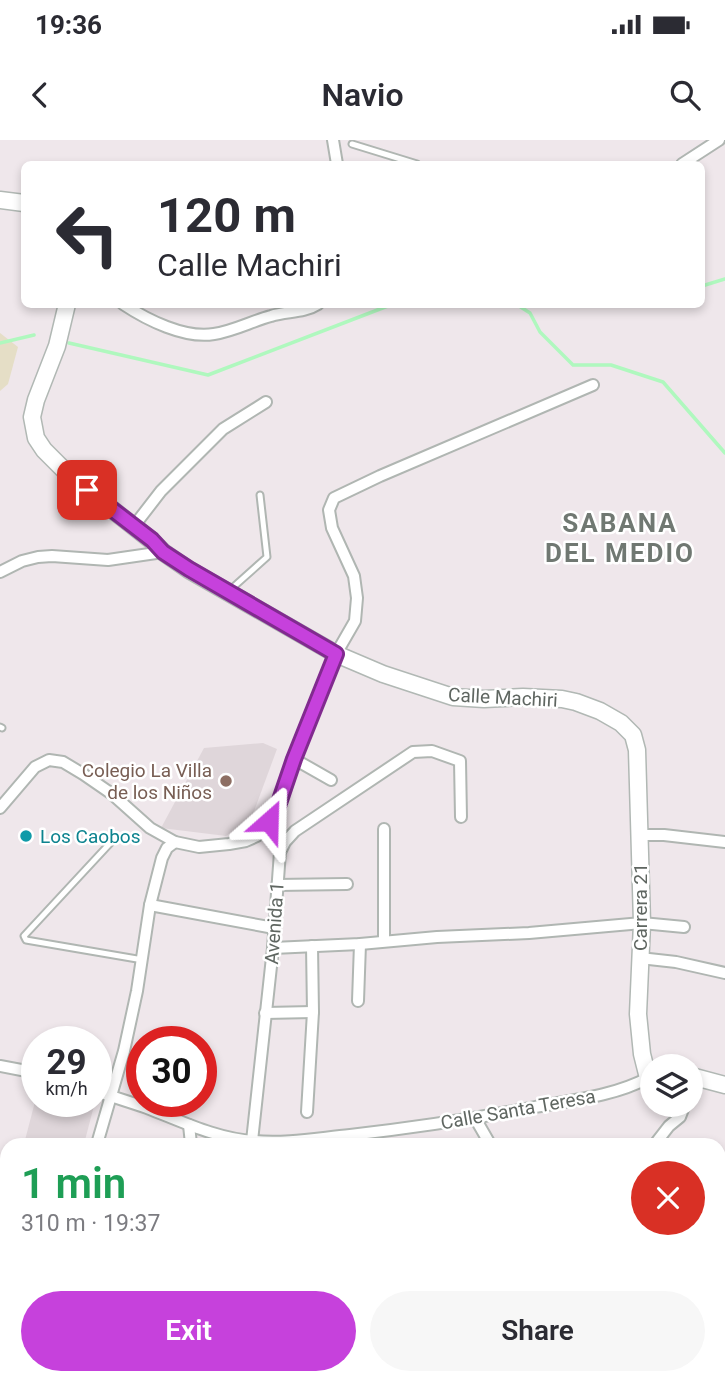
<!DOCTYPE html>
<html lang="en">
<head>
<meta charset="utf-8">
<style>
	body { margin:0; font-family:Roboto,sans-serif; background:#f7f7f7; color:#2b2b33; height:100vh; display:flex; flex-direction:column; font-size:26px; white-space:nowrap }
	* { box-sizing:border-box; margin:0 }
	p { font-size:23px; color:#7c7c81 }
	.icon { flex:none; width:38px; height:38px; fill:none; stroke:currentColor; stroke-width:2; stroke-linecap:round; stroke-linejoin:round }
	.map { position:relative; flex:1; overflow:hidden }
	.side { position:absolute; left:0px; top:998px; width:726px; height:247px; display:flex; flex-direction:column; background:#fff; border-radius:21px 21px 0 0; box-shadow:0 4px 10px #0003 }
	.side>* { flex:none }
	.top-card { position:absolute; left:21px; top:21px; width:684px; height:147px; border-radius:10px; box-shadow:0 4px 10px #0003; background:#fff; color:#2b2b33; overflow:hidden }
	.tools { position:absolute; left:640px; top:914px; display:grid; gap:14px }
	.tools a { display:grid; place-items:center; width:63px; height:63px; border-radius:50%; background:#fff; box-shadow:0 4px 10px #0003; font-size:35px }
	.speed { position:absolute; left:21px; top:886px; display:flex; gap:14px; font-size:35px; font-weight:700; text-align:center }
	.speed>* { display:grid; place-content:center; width:91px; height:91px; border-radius:50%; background:#fff; box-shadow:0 4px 10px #0003; line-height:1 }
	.speed small { font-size:18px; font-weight:400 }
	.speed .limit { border:10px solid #d22; background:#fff; color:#111 }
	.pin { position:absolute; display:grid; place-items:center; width:60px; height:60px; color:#fff; margin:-30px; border-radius:14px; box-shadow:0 4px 10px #0006 }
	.me { position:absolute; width:77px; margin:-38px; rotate:25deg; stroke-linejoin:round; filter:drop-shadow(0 0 5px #0008) }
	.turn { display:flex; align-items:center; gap:24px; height:147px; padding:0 21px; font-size:32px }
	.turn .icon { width:91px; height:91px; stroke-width:2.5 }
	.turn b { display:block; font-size:49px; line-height:60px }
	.round { display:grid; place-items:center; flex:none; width:74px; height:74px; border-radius:37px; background:#f7f7f7 }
	.head { display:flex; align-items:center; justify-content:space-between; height:119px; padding:0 21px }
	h1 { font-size:42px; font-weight:600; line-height:52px; color:#1e9e55 }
	.action { display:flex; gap:14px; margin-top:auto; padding:14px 21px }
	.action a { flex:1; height:80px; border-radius:42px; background:#c641dc; color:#fff; font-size:28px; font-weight:600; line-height:80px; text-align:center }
	.action a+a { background:#f7f7f7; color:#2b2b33 }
	.status { display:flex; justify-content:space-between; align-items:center; height:49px; padding:0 35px; background:#fff; direction:ltr }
	.status svg { height:19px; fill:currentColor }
	header { display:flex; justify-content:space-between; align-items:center; height:91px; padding:0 21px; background:#fff; font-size:32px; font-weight:600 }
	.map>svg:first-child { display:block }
</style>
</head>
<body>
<div class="status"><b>19:36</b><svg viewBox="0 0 49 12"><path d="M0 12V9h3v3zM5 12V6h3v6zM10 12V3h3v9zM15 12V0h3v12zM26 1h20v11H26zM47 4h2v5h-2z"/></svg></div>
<header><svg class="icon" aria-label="back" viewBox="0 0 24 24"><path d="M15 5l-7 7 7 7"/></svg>Navio<svg class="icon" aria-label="search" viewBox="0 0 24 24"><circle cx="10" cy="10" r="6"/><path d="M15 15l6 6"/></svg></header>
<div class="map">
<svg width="725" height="1244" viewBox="0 0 725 1244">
	<rect width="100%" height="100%" fill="#efe7eb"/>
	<g fill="#dfd6da">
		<polygon points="263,603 277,609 253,674 240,688 226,696 161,688 204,608"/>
		<polygon points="37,954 37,961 95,962 84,1004 24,1004"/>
	</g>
	<polygon fill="#e5dec6" points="0,193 18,207 8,244 0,251"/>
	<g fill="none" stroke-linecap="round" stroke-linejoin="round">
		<g stroke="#aff8be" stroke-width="3.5">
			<polyline points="702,146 725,139"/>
			<polyline points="516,164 530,173 540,192 573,225 611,225 663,242 725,313"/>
			<polyline points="587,164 606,164"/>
			<polyline points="0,203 34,195"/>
			<polyline points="69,203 208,235 393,164"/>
		</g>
		<defs>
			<g id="lane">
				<polyline points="352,4 417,24"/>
				<polyline points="230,450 267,417 260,355"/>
				<polyline points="0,587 2,588"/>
				<polyline points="114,699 24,796 26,800 143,820"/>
			</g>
			<g id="street">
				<polyline points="333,0 337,24"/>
				<polyline points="682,24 719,0"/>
				<path d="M123 164C147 180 185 199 214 194 234 191 252 181 271 176 287 171 304 173 318 164"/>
				<polyline points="134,386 161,351 223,289 266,262"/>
				<polyline points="0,432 22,421 38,417 52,416 108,420 163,412"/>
				<polyline points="294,619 331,640"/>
				<polyline points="0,668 35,627 49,620 63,622 83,634 112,654 150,688 175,702 199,707 229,704 246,701 257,696 269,682 278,666 294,619 336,514 355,481 357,458 354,436 332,388 329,370 334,358 380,336 593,245"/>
				<polyline points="384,689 384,801"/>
				<polyline points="640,695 664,695 725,702"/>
				<polyline points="277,745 347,744"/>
				<polyline points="150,765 274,788"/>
				<polyline points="273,808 360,804 437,797 529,793 642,783 684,787"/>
				<polyline points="640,818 676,822 725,833"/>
				<polyline points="358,861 360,804"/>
				<polyline points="265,873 313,872"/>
				<polyline points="0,926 37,933"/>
				<path d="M96 951C113 957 130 962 147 968 181 981 217 999 254 1001 286 1004 318 998 350 995 412 988 473 979 535 967 573 960 614 956 648 938"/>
				<polyline points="307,972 313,872 312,806"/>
				<polyline points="475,978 490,1004"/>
				<polyline points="189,985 191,1004"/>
				<polyline points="252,1001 273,808 280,712 285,702 295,691 413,612 432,611 460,621 461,677"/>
				<polyline points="97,1004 124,911 137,851 150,765 162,718 167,708 175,702"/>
				<polyline points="655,1004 669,986 680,977 685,964"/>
				<polyline points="719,1116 725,1115"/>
				<polyline points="25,1237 26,1244"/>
				<polyline points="94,1237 95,1244"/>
				<polyline points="215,1237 216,1244"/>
				<polyline points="288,1237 288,1244"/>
				<polyline points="557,1237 558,1244"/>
			</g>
			<g id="secondary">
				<polyline points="0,60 24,63"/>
				<polyline points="67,164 57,206 36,260 32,277 36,298 44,310 72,338 151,400 163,412 189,430 336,514 383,534 453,557 484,559 523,557 562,559 576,562 600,571 621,583 633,595 637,610 642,783 638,874 642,914 648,938 653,937"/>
				<polyline points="691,936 725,945"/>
			</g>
		</defs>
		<use href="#lane" stroke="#b0b6b2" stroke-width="9"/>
		<use href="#street" stroke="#b0b6b2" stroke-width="14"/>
		<use href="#secondary" stroke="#b1b8b4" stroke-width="19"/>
		<use href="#lane" stroke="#fff" stroke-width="5"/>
		<use href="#street" stroke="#fff" stroke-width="10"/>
		<use href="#secondary" stroke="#fff" stroke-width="16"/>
	</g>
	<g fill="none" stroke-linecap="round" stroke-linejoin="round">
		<defs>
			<polyline id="route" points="87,350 152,400 163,412 189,429 336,514 294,619 278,666 269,681"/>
		</defs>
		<use href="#route" stroke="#812a8f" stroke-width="18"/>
		<use href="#route" stroke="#c641dc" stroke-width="12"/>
	</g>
	<circle fill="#8d6e63" stroke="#fff" stroke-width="2.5" cx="226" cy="641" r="7"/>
	<circle fill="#0f9aa8" stroke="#fff" stroke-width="2.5" cx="26" cy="696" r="7"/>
	<g text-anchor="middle" stroke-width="5" stroke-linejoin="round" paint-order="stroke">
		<g font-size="19" fill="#5f6661" stroke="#fff">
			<text transform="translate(503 557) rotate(3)" y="7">Calle Machiri</text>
			<text transform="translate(640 767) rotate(-90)" y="7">Carrera 21</text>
			<text transform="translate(274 783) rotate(-86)" y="7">Avenida 1</text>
			<text transform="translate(518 969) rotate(-10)" y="7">Calle Santa Teresa</text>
		</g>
		<g font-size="19" fill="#785e54" stroke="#fff" text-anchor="end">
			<text x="212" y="637">Colegio La Villa<tspan x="212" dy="22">de los Niños</tspan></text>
		</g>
		<g font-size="19" fill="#0d838f" stroke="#fff" text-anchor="start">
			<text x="40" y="703">Los Caobos</text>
		</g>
		<g font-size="26" font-weight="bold" letter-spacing="2" fill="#707872" stroke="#fff">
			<text x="620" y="392">SABANA<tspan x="620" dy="30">DEL MEDIO</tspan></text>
		</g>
	</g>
</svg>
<div class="tools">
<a><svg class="icon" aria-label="layers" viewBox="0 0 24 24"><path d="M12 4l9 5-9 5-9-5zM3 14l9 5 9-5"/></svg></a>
</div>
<div class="speed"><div>29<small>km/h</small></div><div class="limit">30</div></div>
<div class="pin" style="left:87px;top:350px;background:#d93025"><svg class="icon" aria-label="arrive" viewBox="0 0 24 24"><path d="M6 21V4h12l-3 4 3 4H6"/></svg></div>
<svg class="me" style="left:269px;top:681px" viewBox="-20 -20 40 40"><path d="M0-17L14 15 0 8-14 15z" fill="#c641dc" stroke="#fff" stroke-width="4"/></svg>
<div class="top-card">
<div class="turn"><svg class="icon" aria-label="left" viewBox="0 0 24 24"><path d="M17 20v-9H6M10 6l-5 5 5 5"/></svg><div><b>120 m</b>Calle Machiri</div></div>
</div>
<section class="side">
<div class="head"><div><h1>1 min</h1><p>310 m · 19:37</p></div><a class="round" style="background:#d93025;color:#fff"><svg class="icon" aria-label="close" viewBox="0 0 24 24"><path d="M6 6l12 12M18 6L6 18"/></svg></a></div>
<div class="action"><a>Exit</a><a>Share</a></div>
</section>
</div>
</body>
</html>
